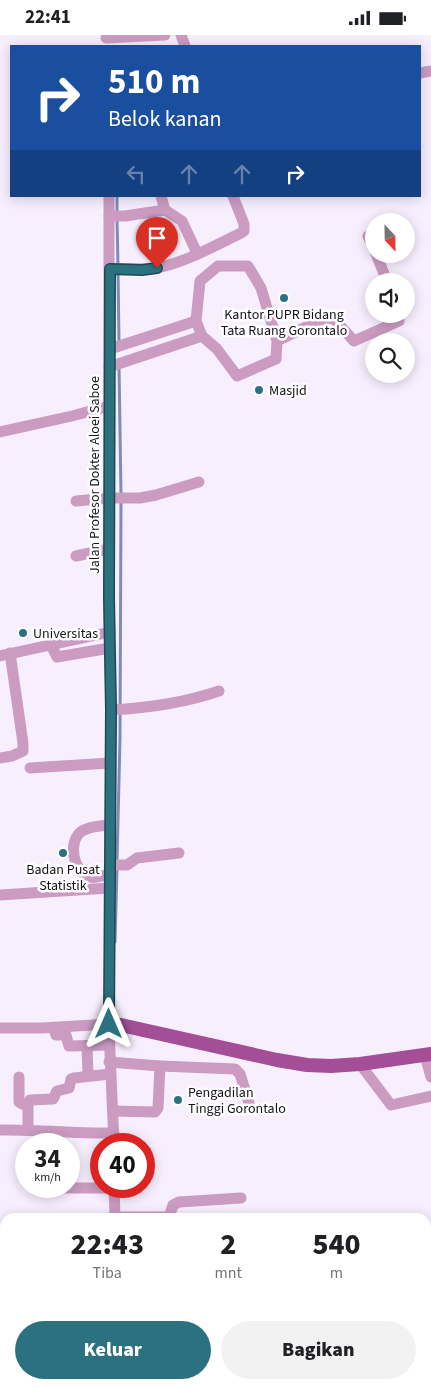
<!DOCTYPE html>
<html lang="id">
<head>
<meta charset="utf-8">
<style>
	body { margin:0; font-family:"Source Sans 3",sans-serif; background:#f2f2f2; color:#202124; height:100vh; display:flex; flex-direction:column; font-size:19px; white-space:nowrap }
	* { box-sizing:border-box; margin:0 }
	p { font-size:16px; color:#757577 }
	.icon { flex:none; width:28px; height:28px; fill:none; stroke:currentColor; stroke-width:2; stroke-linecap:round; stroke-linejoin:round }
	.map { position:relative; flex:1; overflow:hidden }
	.details { position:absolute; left:0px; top:1178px; width:431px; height:176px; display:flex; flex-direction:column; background:#fff; border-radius:15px 15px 0 0; box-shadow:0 2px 12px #0003 }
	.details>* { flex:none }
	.banner { position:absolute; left:10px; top:10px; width:411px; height:152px; border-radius:0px; box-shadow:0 2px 12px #0003; background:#1a4fa0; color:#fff; overflow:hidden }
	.needle { width:32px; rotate:158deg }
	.fabs { position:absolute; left:365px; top:178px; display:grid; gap:10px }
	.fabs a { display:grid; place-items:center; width:50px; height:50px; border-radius:50%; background:#fff; box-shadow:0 2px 12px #0003; font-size:25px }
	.speed { position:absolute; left:15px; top:1098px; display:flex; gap:10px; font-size:25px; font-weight:700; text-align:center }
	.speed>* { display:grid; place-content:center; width:65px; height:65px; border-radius:50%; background:#fff; box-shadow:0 2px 12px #0003; line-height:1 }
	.speed small { font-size:12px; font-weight:400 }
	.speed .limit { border:8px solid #d22; background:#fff; color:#111 }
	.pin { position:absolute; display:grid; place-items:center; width:42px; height:42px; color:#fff; margin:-51px -21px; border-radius:50% 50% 50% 0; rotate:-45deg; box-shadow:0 0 5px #0007 }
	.pin .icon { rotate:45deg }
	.me { position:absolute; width:55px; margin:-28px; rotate:0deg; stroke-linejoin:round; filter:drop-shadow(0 0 4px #0008) }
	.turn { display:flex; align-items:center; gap:18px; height:105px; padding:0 15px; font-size:22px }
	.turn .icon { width:65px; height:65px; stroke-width:2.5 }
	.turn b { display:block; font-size:35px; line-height:42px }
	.lanes { display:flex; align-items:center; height:48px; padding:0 15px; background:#0003; justify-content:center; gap:25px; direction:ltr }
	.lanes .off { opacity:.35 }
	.eta { display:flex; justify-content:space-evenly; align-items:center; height:85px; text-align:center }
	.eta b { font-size:30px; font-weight:800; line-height:35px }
	.cta { display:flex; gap:10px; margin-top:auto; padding:10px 15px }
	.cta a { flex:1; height:58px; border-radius:30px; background:#2c7180; color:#fff; font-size:20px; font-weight:800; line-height:58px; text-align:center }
	.cta a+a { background:#f2f2f2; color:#202124 }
	.status { display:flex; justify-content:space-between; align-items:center; height:35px; padding:0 25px; background:#fff; direction:ltr }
	.status svg { height:14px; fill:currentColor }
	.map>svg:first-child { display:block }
</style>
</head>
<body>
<div class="status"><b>22:41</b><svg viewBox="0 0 49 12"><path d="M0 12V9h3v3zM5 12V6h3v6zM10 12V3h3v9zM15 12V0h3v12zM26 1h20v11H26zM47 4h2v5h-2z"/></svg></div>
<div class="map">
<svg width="431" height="1353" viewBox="0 0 431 1353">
	<rect width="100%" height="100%" fill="#f8effe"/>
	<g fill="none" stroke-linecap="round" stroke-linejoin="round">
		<g stroke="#818ab8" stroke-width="3">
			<polyline points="117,161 117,177"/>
			<polyline points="117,184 118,230"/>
			<polyline points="118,236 119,307"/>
			<polyline points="119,331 121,460"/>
			<polyline points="117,827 120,703 121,466"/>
			<polyline points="115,907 117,834"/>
		</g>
		<g stroke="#cb9bc2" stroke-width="11">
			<polyline points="181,0 185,11"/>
			<polyline points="106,3 165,0"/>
			<polyline points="420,38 431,36"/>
			<polyline points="109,161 109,579 111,675 109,994 114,1109"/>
			<polyline points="161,161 165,175 182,186 197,218"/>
			<polyline points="109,181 125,181 165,175"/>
			<polyline points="368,201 374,214"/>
			<polyline points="376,219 387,246"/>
			<path d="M110 234C125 232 141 236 157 233 186 227 214 211 241 198L244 196V189L233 161"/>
			<polyline points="277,306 261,253 248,231 218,231 200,246 196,286 202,301 217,314 237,341 276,324 277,306 320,285 333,283 354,306 399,286 398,279"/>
			<polyline points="110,314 196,286"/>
			<polyline points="109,332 202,301"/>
			<polyline points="0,397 72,381 109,371"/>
			<polyline points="76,466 110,463 140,463 156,460 199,447"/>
			<polyline points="76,521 109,514"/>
			<polyline points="51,610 57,622 110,613"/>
			<polyline points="0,621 110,597"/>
			<path d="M111 675C149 673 184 668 219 656"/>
			<polyline points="0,723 12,721 23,716 23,708 10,618"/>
			<polyline points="30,733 110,728"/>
			<path d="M109 790C100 791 90 791 82 796 67 806 73 837 90 842 96 844 104 840 110 839"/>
			<polyline points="110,830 127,830 137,823 179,818"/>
			<polyline points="0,860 109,853"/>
			<polyline points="0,993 42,993 109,989"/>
			<polyline points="55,997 56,1000 66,1000 69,1011 109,1010"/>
			<polyline points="87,1011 88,1041"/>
			<polyline points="425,1020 431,1042"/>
			<polyline points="109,1027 160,1031 158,1073 155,1077 113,1076"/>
			<polyline points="360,1029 391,1070 431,1061"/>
			<polyline points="160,1031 235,1034 240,1039 249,1068"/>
			<polyline points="19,1042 19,1067 22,1069 28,1069"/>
			<polyline points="28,1094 28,1069 30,1065 53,1064 57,1056 69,1053 71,1044 74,1043 110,1039"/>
			<path d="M0 1095C38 1094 76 1099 114 1098"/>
			<polyline points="114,1151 115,1182"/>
			<polyline points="36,1155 65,1153 115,1153"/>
			<polyline points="115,1182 169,1182"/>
			<polyline points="169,1182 173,1170 179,1167 241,1163"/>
			<polyline points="0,1228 5,1229"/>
			<polyline points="115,1349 115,1353"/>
			<polyline points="63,1353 93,1349"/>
			<polyline points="134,1353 165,1349"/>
		</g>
		<polyline stroke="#a34e97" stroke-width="14" points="109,989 121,990 277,1025 307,1030 331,1031 360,1029 431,1019"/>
	</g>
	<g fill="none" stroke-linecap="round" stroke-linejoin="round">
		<defs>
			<polyline id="route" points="109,989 111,675 109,562 110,234 142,235 157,233"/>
		</defs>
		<use href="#route" stroke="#1d4953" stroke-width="12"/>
		<use href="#route" stroke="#2c7180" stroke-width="9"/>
	</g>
	<g fill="#2c7180" stroke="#fff" stroke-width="2">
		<circle cx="284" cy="263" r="5"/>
		<circle cx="259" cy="355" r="5"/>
		<circle cx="23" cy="598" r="5"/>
		<circle cx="63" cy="818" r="5"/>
		<circle cx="178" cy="1065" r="5"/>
	</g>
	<g text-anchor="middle" stroke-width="5" stroke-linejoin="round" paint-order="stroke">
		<g font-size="14" fill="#17121a" stroke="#fff" text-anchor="start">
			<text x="284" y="284" text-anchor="middle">Kantor PUPR Bidang<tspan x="284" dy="16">Tata Ruang Gorontalo</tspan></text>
			<text x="269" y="360">Masjid</text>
			<text x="33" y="603">Universitas</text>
			<text x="63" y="839" text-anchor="middle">Badan Pusat<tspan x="63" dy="16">Statistik</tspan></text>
			<text x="188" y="1062">Pengadilan<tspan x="188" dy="16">Tinggi Gorontalo</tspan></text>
		</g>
		<g font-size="14" fill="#17121a" stroke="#fff">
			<text transform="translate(94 440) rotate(-90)" y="5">Jalan Profesor Dokter Aloei Saboe</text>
		</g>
	</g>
</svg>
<div class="fabs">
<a><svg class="needle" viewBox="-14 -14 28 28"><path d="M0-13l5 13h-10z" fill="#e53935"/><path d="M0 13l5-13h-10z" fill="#757577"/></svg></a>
<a><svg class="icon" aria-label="sound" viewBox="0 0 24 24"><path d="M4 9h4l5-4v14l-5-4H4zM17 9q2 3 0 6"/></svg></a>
<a><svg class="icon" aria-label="search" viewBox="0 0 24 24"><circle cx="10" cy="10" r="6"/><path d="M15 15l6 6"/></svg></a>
</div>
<div class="speed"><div>34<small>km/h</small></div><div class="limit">40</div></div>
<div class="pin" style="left:157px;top:233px;background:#d93025"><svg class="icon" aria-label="arrive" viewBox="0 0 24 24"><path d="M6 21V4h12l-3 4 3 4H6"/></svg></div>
<svg class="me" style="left:109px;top:989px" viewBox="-20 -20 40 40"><path d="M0-17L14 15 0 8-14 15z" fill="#2c7180" stroke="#fff" stroke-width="4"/></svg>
<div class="banner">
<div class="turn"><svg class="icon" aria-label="right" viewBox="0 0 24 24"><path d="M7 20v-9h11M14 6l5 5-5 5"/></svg><div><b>510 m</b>Belok kanan</div></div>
<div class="lanes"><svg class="icon off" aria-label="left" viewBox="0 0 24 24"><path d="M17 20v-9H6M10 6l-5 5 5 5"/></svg><svg class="icon off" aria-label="ahead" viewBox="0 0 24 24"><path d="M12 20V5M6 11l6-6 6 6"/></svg><svg class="icon off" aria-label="ahead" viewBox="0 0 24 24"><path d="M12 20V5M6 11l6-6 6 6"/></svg><svg class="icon" aria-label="right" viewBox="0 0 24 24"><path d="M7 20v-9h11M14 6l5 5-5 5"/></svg></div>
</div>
<section class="details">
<div class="eta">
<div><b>22:43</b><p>Tiba</p></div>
<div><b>2</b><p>mnt</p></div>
<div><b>540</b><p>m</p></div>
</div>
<div class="cta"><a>Keluar</a><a>Bagikan</a></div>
</section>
</div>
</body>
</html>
